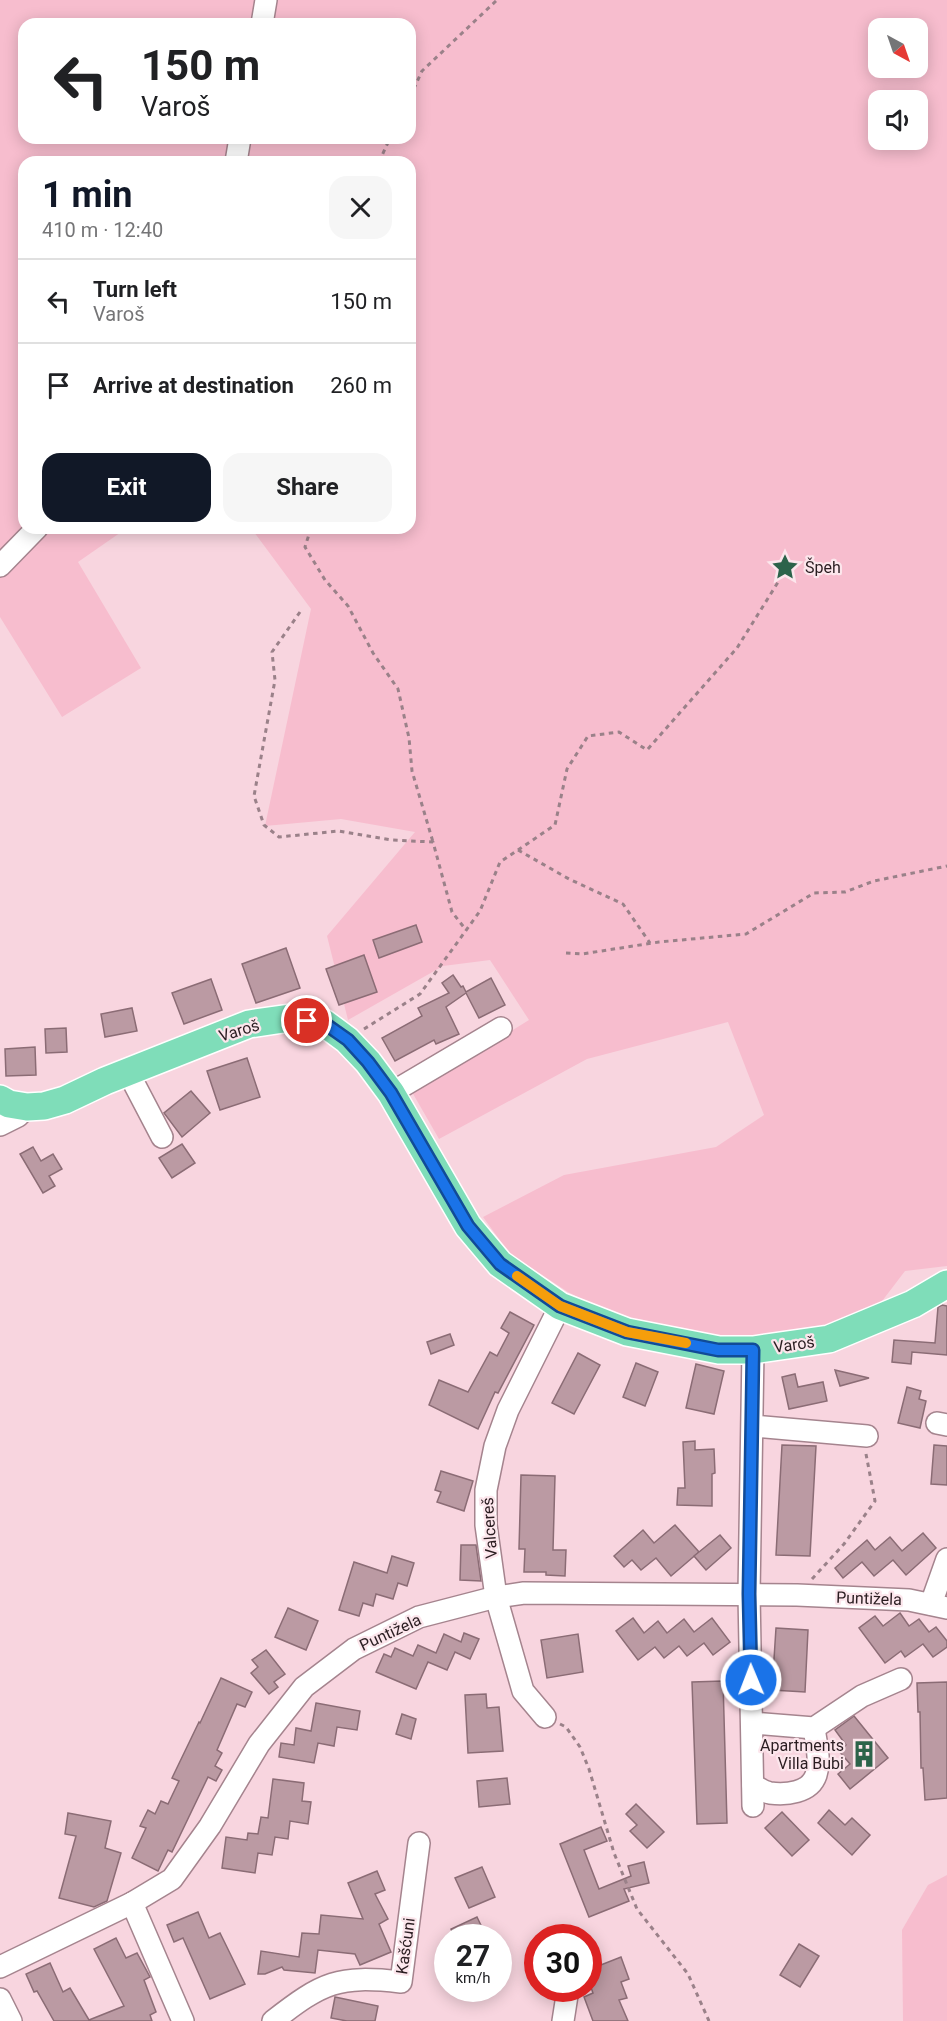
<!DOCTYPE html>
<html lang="en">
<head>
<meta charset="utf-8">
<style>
	body { margin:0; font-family:Roboto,sans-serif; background:#f6f6f6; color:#202124; height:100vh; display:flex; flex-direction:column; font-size:22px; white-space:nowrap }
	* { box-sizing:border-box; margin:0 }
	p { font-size:20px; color:#757577 }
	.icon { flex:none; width:33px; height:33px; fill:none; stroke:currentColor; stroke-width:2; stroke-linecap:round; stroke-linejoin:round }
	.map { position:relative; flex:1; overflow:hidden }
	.drawer { position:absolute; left:18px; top:156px; width:398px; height:378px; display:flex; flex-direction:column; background:#fff; border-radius:18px; box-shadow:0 3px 15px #0003 }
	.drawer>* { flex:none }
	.top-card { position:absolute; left:18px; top:18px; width:398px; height:126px; border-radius:18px; box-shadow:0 3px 15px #0003; background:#fff; color:#202124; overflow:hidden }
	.needle { width:39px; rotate:140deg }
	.buttons { position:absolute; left:868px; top:18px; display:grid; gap:12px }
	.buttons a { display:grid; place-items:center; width:60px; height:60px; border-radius:12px; background:#fff; box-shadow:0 3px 15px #0003; font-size:30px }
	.speed { position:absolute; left:434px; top:1924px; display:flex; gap:12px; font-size:30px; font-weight:700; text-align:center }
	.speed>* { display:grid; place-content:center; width:78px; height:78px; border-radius:50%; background:#fff; box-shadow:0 3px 15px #0003; line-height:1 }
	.speed small { font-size:15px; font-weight:400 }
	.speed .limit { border:9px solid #d22; background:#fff; color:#111 }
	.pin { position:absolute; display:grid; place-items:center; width:51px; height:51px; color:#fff; margin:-26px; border:3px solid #fff; border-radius:50%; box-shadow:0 2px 6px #0007 }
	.me { position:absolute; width:66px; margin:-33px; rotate:359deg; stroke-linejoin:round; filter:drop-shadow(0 0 4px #0008) }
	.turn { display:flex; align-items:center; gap:21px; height:126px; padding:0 24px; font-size:27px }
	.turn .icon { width:78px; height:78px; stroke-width:2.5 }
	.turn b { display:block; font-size:42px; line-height:51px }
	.round { display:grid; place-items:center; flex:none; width:63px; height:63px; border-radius:18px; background:#f6f6f6 }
	.headline { display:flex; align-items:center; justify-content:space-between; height:102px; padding:0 24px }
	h1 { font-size:36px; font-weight:700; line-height:45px; color:#111827 }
	.cta { display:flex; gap:12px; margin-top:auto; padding:12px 24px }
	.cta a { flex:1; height:69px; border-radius:18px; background:#111827; color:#fff; font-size:24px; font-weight:700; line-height:69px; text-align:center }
	.cta a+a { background:#f6f6f6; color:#202124 }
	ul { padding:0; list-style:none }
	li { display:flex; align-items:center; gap:18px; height:84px; padding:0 24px; border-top:2px solid #e0e0e0 }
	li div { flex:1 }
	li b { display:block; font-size:22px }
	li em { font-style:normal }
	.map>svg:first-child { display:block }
</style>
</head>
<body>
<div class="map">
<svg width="947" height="2021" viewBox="0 0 947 2021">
	<rect width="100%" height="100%" fill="#f8d5df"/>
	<g fill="#f7bdce" fill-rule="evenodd">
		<path d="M0 0H947V1266L905 1271 876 1309 826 1329 748 1339H720L624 1321 568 1292 510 1254 483 1217 564 1175 716 1147 764 1115 728 1022 587 1059 439 1139 412 1092 529 1020 490 960 443 966 348 1020 327 936 415 832 341 819 265 826 311 609 251 528H410V162H24V528H127L78 562 141 668 62 717 0 617ZM24 24H410V138H24ZM879 28H918V68H879ZM879 100H918V140H879Z"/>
		<polygon points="947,1875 947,2021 903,2021 902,1930 928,1885"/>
	</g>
	<g fill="#bb9aa3" stroke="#8b6c75" stroke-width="1.5">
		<polygon points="416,925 422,942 379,958 373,940"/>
		<polygon points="286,948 300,988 256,1003 242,964"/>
		<polygon points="364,955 377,992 339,1005 326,969"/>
		<polygon points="453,975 461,987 463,986 466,992 491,978 505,1005 479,1018 466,993 446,1007 459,1034 436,1044 434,1040 395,1061 382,1038 422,1016 418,1008 449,993 442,983"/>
		<polygon points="211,979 222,1010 184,1024 172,993"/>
		<polygon points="132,1008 137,1031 105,1037 101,1014"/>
		<polygon points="66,1028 67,1052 46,1053 45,1029"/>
		<polygon points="35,1047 36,1075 6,1076 5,1049"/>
		<polygon points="247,1058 260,1097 220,1110 207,1071"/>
		<polygon points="191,1091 210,1113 182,1137 164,1113"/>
		<polygon points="182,1144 195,1163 172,1178 159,1158"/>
		<polygon points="33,1147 41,1161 53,1154 62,1169 49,1176 55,1186 43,1193 20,1154"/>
		<polygon points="942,1305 947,1306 947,1355 912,1352 911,1364 892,1362 894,1340 935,1343 938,1307"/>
		<polygon points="510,1312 534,1325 498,1393 495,1392 478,1429 429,1405 439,1380 468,1392 490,1352 497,1356 509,1333 501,1328"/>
		<polygon points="450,1334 454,1345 431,1354 427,1342"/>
		<polygon points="578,1353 600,1365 574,1414 552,1403"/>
		<polygon points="636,1363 658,1372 645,1406 623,1397"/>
		<polygon points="696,1364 724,1371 714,1414 686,1408"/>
		<polygon points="835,1370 869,1378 840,1386"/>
		<polygon points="795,1374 798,1387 823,1382 827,1401 789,1409 782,1377"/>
		<polygon points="907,1387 921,1391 919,1399 926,1401 920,1428 898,1423"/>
		<polygon points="695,1441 695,1450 714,1449 715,1473 712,1474 712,1506 677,1505 678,1488 685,1488 683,1442"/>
		<polygon points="782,1445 816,1446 810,1556 776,1555"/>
		<polygon points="934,1445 947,1446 947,1485 931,1484"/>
		<polygon points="441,1471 473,1481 464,1511 437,1502 441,1492 435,1490"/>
		<polygon points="521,1475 555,1476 553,1550 566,1550 565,1576 546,1575 546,1572 524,1572 525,1549 519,1549"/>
		<polygon points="675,1525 699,1552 671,1576 656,1558 641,1570 632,1560 624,1567 614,1556 643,1530 654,1543"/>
		<polygon points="923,1533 936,1548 906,1575 893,1560 874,1576 862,1562 843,1578 835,1568 867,1540 875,1550 890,1537 902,1551"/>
		<polygon points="720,1535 731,1548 706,1570 694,1556"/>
		<polygon points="461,1545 476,1545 481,1581 460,1580"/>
		<polygon points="392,1556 414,1563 407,1586 398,1583 393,1599 376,1594 373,1606 363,1603 359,1616 339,1610 354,1562 387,1573"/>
		<polygon points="288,1608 318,1621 306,1650 275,1637"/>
		<polygon points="900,1613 909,1626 919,1619 929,1632 936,1627 947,1641 947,1647 933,1657 923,1644 905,1657 901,1651 885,1663 859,1628 875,1616 883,1626"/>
		<polygon points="633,1618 644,1633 658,1621 667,1633 684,1619 694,1632 712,1618 730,1642 713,1655 704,1643 687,1656 679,1646 664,1658 655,1647 638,1660 616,1631"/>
		<polygon points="776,1628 808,1630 805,1692 772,1690"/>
		<polygon points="464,1633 479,1639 470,1659 455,1652 447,1670 428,1662 416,1689 376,1672 384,1654 391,1657 395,1648 413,1656 418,1645 436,1653 444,1634 461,1642"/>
		<polygon points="578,1634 583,1672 547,1678 541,1640"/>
		<polygon points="266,1650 285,1674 274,1682 278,1687 269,1694 251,1673 258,1667 252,1660"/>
		<polygon points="221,1678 252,1692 245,1707 237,1704 217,1750 222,1753 215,1766 222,1770 216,1781 208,1777 172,1852 168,1850 158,1871 132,1858 146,1828 140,1826 148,1810 155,1814 161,1801 168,1804 179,1781 172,1778 199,1722 200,1723"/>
		<polygon points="723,1681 727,1823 697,1824 692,1682"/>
		<polygon points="947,1682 947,1798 925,1800 923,1768 921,1768 920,1712 918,1712 917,1683"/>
		<polygon points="486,1694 487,1708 499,1707 503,1751 468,1753 465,1695"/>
		<polygon points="316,1703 360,1711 357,1730 337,1727 334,1746 318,1743 314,1763 279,1757 281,1743 294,1745 296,1728 311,1731"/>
		<polygon points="402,1714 416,1719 411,1739 396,1734"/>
		<polygon points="854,1716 888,1758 850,1789 838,1774 850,1764 839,1751 846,1745 835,1730"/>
		<polygon points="507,1778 510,1804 479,1807 477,1781"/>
		<polygon points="273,1779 304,1783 302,1801 311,1802 308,1824 290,1821 288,1839 275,1837 272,1855 258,1853 255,1873 222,1868 226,1837 247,1840 248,1833 258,1834 261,1817 268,1818"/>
		<polygon points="636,1804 664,1832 647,1848 630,1831 637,1825 626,1814"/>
		<polygon points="829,1810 845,1825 852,1818 870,1835 852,1855 818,1823"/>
		<polygon points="782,1812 809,1840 792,1856 765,1828"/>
		<polygon points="68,1813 111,1821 105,1848 121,1853 107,1901 94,1907 59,1898 76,1836 65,1834"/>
		<polygon points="601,1827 607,1841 584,1850 599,1889 631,1876 628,1866 644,1862 649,1883 624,1889 629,1901 589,1917 560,1844"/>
		<polygon points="482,1867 495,1897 469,1908 455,1878"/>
		<polygon points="377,1871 385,1890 375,1894 388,1919 379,1924 391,1952 360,1965 355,1954 318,1950 315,1973 284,1970 282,1967 265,1974 258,1974 261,1951 299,1957 302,1933 319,1934 321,1915 363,1919 348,1883"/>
		<polygon points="198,1912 209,1938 220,1933 245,1984 210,1999 183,1938 174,1942 167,1925"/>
		<polygon points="477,1917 487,1938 455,1938 451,1929"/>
		<polygon points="116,1938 126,1958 137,1953 150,1977 144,1980 156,2012 150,2015 152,2021 54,2021 37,1991 34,1992 26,1974 50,1963 63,1992 70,1988 89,2020 124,2006 94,1949"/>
		<polygon points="799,1944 819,1956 800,1987 780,1975"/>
		<polygon points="621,1957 629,1979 621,1982 627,1998 619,2000 628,2021 593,2021 584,1997 593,1993 588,1979 588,1970"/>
		<polygon points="335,1997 378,2006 375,2021 347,2021 331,2018"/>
	</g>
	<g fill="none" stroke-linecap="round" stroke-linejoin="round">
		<defs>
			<g id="minor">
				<polyline points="262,24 266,0"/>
				<polyline points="236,162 240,138"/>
				<polyline points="0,566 37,528"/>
				<polyline points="128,1072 162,1137"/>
				<polyline points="391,1093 501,1028"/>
				<polyline points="0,1125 18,1116 27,1107"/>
				<polyline points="937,1423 947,1425"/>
				<polyline points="753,1426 867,1436"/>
				<polyline points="931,1604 947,1559"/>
				<polyline points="545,1717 523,1691 496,1597 486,1525 486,1490 495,1446 508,1410 560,1306"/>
				<polyline points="752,1723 814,1728 862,1696 901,1679"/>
				<path d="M753 1785C758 1788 765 1792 770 1793 786 1795 810 1793 816 1775 821 1760 816 1743 814 1728"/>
				<polyline points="753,1806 749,1594 753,1350"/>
				<polyline points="132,1903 183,2021"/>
				<polyline points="0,1967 132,1903 172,1879 210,1826 259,1744 304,1687 354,1649 419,1617 496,1597 524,1593 797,1595 909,1600 947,1608"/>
				<polyline points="0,1999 11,2021"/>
				<path d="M273 2021C323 1982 338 1975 401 1982L419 1843"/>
				<polyline points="563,2021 568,1989"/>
			</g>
			<polyline id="major" points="0,1099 9,1104 27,1107 44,1106 65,1100 105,1081 249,1024 290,1018 324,1023 347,1040 368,1062 391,1093 468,1226 500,1264 560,1306 627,1332 719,1350 753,1350 829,1339 913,1304 947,1284"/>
		</defs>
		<use href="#minor" stroke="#a5848e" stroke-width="24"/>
		<use href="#major" stroke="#fff" stroke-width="30"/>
		<g stroke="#9a8189" stroke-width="3" stroke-dasharray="4.5 4.5" stroke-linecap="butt">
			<polyline points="410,97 422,71 497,0"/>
			<polyline points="379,162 390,138"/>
			<polyline points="311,528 305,547 325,580 348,606 373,653 398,689 409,738 412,771 433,842"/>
			<polyline points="300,612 272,652 275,680 254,796 264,825 279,837 339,831 391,840 433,842 452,912 466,930"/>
			<polyline points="518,850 569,879 623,904 650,943"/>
			<polyline points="566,953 582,954 659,942 746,934 814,893 845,892 874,881 947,866"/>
			<polyline points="364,1029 420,994 480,911 500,862 555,825 567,769 588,736 619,732 647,750 737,648 780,579"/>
			<polyline points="812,1579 844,1544 875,1501 866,1454"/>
			<polyline points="560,1724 566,1727 580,1747 589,1769 614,1853 637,1909 688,1974 709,2021"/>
		</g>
		<use href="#minor" stroke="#fff" stroke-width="21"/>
		<use href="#major" stroke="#7fddb9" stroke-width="27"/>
	</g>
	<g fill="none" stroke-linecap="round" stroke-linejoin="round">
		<defs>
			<polyline id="route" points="307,1021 324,1023 348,1040 368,1062 391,1093 468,1226 500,1264 560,1306 627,1332 718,1350 753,1350 749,1594 751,1680"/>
		</defs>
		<use href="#route" stroke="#114b97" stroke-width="15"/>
		<use href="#route" stroke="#1a73e8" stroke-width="10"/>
		<polyline stroke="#f59e0b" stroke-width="10" points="517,1276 560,1306 627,1332 686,1343"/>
	</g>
	<defs>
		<symbol id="sight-bare" viewBox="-9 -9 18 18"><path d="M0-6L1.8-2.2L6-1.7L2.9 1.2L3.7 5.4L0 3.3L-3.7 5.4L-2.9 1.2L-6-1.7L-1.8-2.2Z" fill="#2c634a" stroke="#fce6ec" stroke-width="2.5" paint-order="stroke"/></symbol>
		<symbol id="building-bare" viewBox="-9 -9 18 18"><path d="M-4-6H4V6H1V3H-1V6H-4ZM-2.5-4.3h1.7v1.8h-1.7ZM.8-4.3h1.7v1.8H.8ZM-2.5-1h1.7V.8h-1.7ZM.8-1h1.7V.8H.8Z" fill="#2c634a" stroke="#fce6ec" stroke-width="2.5" paint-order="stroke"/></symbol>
	</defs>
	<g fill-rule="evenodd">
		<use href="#sight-bare" x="766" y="548" width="38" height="38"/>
		<use href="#building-bare" x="845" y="1735" width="38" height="38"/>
	</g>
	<g text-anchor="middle" stroke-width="4.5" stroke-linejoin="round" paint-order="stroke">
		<g font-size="16" fill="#2a1d21" stroke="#fce6ec" text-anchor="start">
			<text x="805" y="573">Špeh</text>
			<text x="844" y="1751" text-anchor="end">Apartments<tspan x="844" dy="18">Villa Bubi</tspan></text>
		</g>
		<g font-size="16" fill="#2a1d21" stroke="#fce6ec">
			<text transform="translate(239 1030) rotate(-17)" y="6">Varoš</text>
			<text transform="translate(794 1344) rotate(-8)" y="6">Varoš</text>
			<text transform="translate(489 1528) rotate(-94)" y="6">Valcereš</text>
			<text transform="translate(869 1598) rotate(2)" y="6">Puntižela</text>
			<text transform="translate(390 1632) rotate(-25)" y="6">Puntižela</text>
			<text transform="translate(405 1946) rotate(-82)" y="6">Kašćuni</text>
		</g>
	</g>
</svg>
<div class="buttons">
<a><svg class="needle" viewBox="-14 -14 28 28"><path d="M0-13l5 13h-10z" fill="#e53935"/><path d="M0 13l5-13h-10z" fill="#757577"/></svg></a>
<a><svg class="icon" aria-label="sound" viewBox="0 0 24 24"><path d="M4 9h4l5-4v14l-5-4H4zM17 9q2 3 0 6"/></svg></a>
</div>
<div class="speed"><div>27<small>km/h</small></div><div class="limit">30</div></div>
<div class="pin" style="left:307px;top:1021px;background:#d93025"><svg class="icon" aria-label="arrive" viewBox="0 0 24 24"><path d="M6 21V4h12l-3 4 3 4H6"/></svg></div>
<svg class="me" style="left:751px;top:1680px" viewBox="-20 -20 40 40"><circle r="17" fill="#1a73e8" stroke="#fff" stroke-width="3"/><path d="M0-11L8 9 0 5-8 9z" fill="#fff"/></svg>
<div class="top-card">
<div class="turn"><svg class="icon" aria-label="left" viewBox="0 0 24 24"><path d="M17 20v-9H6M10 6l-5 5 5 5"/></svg><div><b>150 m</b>Varoš</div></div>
</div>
<section class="drawer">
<div class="headline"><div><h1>1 min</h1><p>410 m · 12:40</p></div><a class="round"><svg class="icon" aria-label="close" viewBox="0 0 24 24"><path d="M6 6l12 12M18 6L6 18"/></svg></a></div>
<ul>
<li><svg class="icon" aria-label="left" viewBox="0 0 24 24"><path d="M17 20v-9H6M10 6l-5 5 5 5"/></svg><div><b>Turn left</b><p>Varoš</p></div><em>150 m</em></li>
<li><svg class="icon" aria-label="arrive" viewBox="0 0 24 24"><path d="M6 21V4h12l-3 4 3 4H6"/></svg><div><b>Arrive at destination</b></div><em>260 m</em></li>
</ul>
<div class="cta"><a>Exit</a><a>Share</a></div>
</section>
</div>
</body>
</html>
